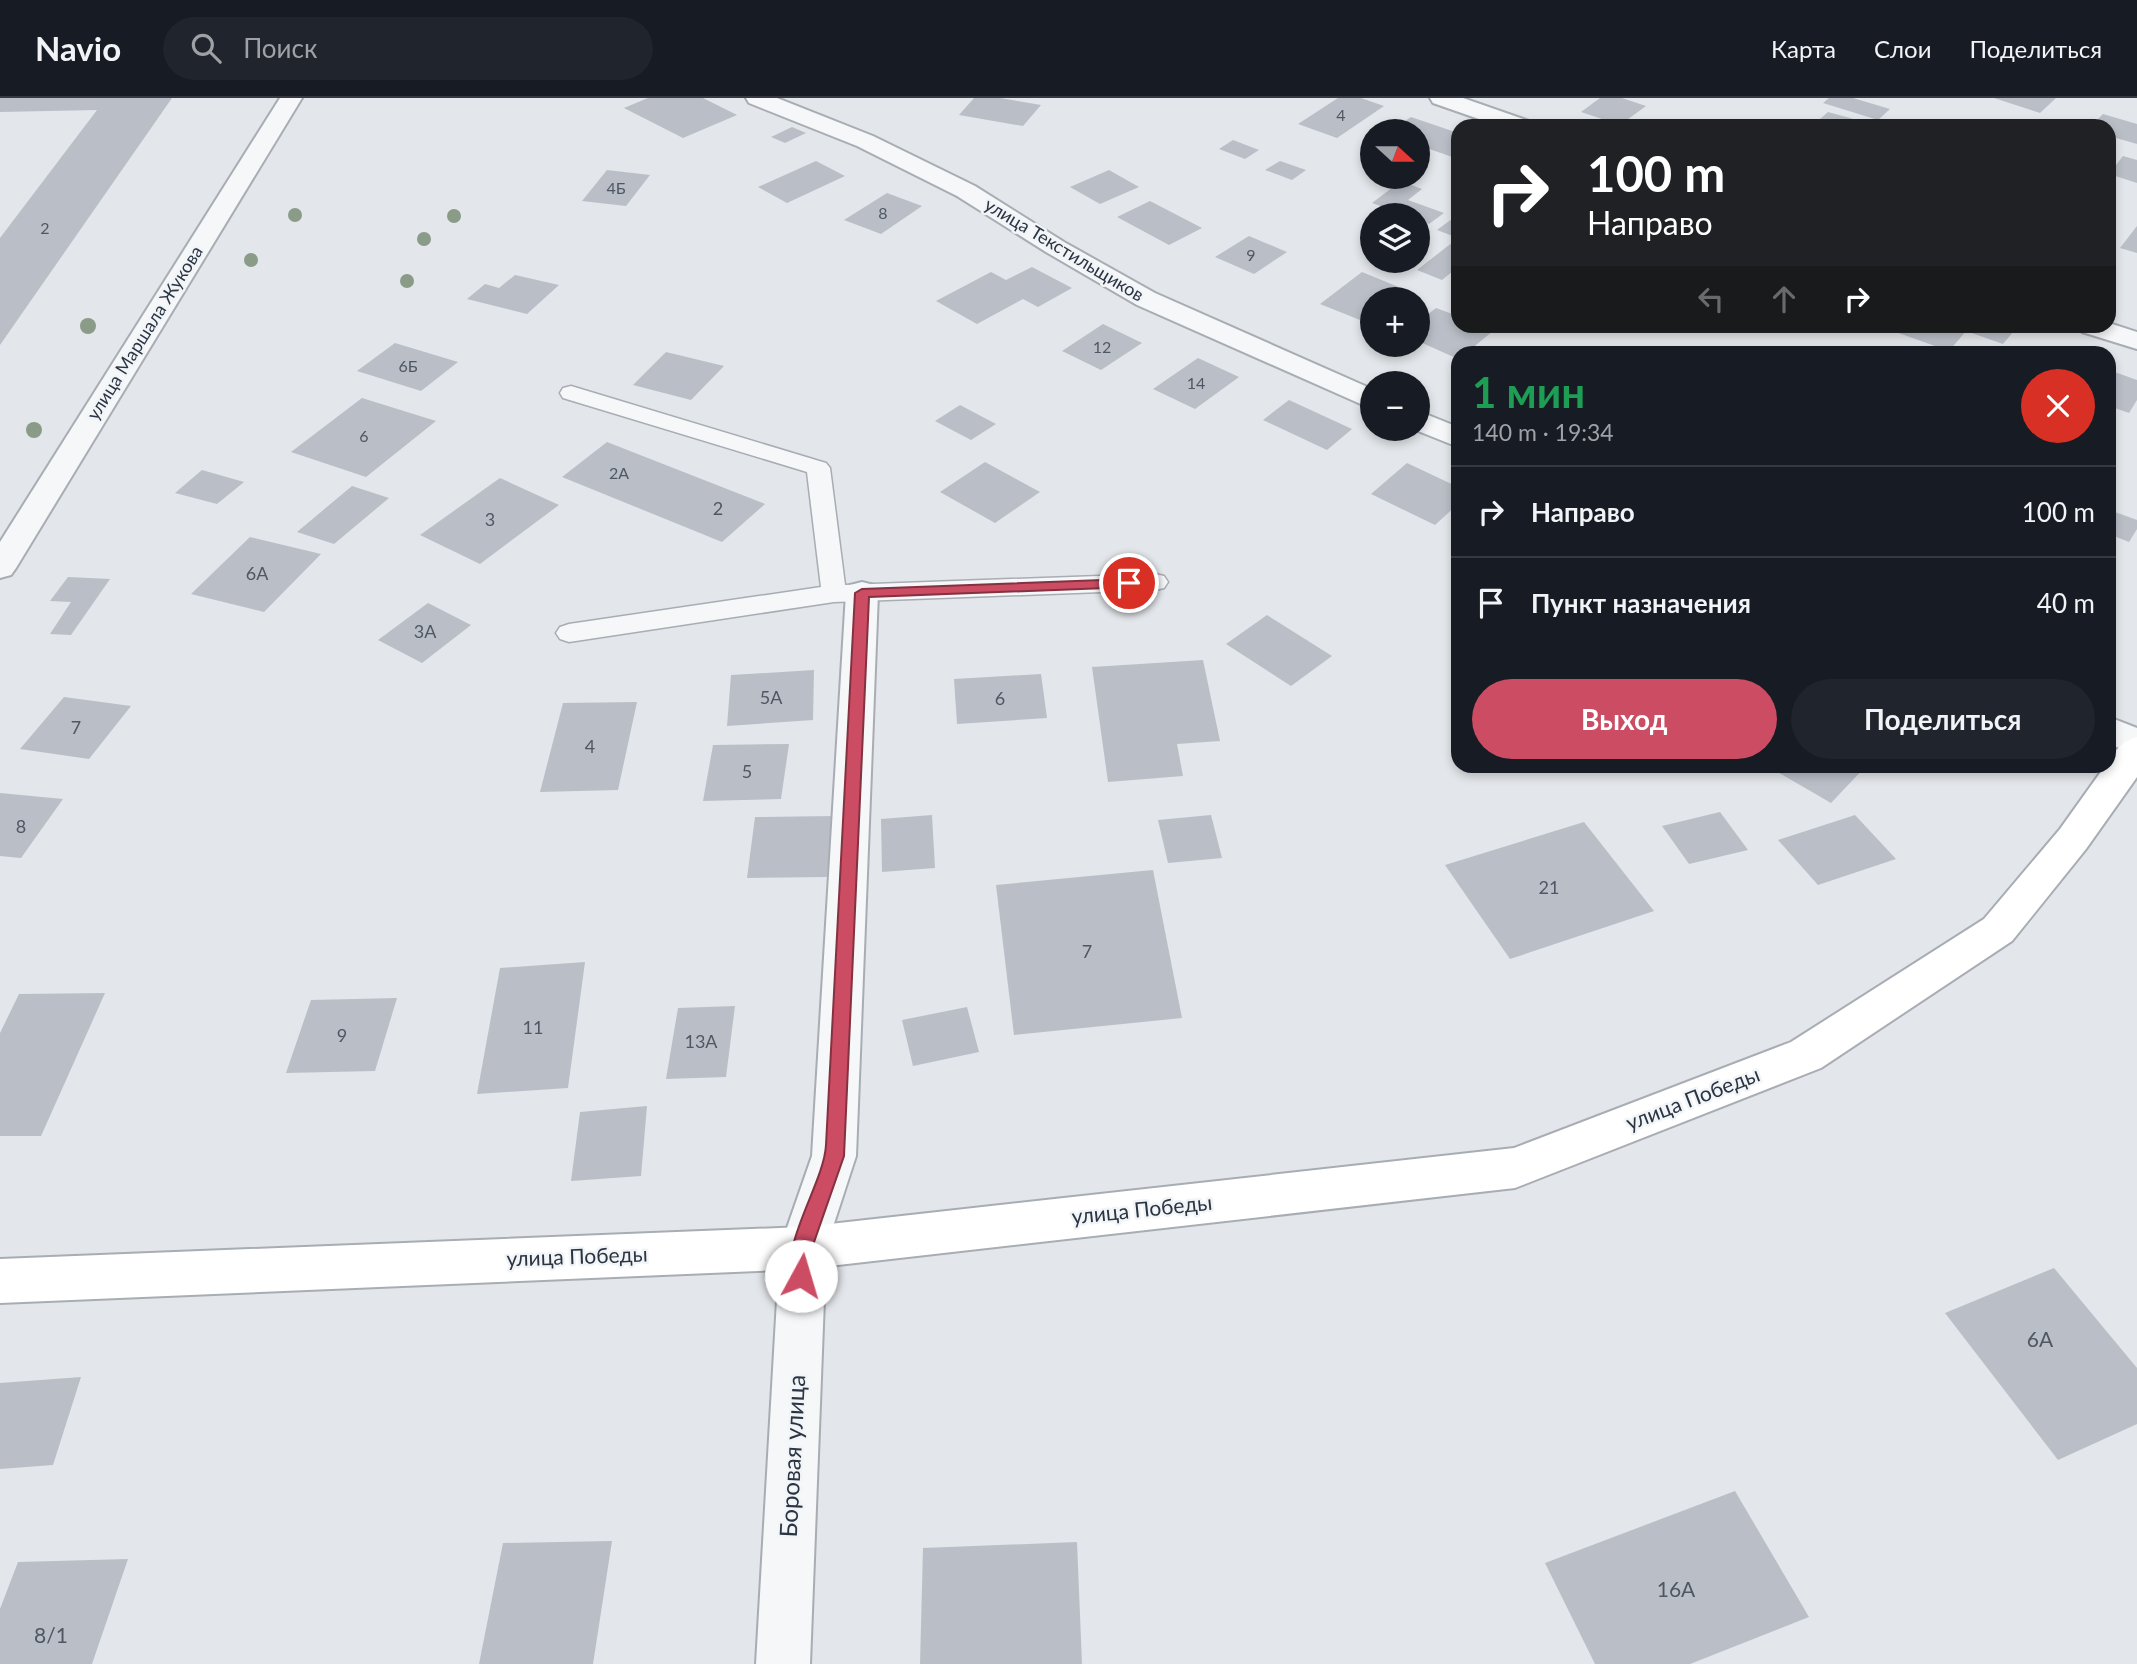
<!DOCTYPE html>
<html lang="ru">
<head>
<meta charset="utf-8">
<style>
	body { margin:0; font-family:Lato,sans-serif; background:#20242c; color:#f1f3f6; height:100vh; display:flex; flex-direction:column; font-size:26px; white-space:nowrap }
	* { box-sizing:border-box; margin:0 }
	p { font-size:23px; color:#9ea1a6 }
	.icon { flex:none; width:38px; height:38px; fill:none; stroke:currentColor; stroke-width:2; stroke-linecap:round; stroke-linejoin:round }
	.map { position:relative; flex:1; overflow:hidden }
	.side { position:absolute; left:1451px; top:248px; width:665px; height:427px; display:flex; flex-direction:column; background:#171b24; border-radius:21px; box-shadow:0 4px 10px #0003 }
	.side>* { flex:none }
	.top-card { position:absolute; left:1451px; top:21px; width:665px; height:214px; border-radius:21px; box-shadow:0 4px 10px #0003; background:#202124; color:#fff; overflow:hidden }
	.needle { width:46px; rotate:111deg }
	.buttons { position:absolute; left:1360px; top:21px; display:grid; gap:14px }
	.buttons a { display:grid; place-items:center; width:70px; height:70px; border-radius:50%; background:#171b24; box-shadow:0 4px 10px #0003; font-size:35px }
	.pin { position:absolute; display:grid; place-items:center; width:60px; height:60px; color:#fff; margin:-30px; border:4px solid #fff; border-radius:50%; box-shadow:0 2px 7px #0007 }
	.me { position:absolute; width:77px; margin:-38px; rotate:6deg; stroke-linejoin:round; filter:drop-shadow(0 0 5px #0008) }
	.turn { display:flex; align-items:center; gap:24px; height:147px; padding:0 21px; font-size:32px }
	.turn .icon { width:91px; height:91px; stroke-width:2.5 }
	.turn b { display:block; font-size:49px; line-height:60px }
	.lanes { display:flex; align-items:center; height:66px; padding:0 21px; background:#0003; justify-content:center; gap:35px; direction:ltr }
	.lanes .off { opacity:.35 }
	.round { display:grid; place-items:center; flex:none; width:74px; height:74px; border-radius:37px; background:#20242c }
	.head { display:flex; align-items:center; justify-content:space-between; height:119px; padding:0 21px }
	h1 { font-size:42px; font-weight:700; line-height:52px; color:#1e9e55 }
	.primary-button { display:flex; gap:14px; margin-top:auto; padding:14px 21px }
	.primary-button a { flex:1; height:80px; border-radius:42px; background:#cb4c63; color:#fff; font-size:28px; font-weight:700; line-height:80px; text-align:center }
	.primary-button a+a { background:#20242c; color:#f1f3f6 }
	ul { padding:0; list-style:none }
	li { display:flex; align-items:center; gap:21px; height:91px; padding:0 21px; border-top:2px solid #363941 }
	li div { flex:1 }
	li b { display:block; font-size:26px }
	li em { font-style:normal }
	header { display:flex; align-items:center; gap:42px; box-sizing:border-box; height:98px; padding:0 35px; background:#171b24; border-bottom:2px solid #363941 }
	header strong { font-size:33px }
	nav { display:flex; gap:38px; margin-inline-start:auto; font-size:24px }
	.search { width:490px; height:63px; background:#20242c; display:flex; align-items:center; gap:18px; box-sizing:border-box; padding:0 24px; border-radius:38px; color:#9ea1a6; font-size:26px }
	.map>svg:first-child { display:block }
</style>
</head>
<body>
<header>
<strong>Navio</strong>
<div class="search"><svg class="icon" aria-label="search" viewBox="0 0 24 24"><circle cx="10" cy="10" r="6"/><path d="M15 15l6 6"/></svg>Поиск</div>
<nav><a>Карта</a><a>Слои</a><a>Поделиться</a></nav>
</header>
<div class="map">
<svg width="2137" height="1566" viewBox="0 0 2137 1566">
	<rect width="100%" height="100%" fill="#e3e6ea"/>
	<g fill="#babfc7">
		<polygon points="0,0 172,0 0,247 0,140 97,12 0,14"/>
		<polygon points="648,0 703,0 737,17 683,40 624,10"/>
		<polygon points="974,0 1000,0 1041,7 1023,28 959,17"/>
		<polygon points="1338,0 1361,0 1384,8 1337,40 1298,26"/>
		<polygon points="1600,0 1622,0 1646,8 1620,27 1581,14"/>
		<polygon points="1829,0 1853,0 1890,11 1878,22 1823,5"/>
		<polygon points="1994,0 2056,0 2040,15"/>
		<polygon points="1828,14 1857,22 1851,28 1842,28 1820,21"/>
		<polygon points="2103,16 2137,26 2137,46 2109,38 2109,28 2091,28"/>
		<polygon points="1411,19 1458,35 1458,61 1418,47 1418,33 1390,33"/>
		<polygon points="792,29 806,35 785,45 771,39"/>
		<polygon points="1233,42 1259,52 1245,61 1219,51"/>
		<polygon points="2123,58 2137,62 2137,85 2109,76"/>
		<polygon points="816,63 845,78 787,105 758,89"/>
		<polygon points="1280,63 1306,72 1292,82 1265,72"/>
		<polygon points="607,72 650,77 626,108 582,103"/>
		<polygon points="1109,72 1139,89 1100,106 1070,89"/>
		<polygon points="1401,83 1422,91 1408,102 1444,115 1429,126 1418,122 1418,117 1405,117 1372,105"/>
		<polygon points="887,95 922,108 881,136 844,122"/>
		<polygon points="1150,103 1202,130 1169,147 1117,119"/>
		<polygon points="1456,118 1458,140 1437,132"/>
		<polygon points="2137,128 2137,155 2120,150"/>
		<polygon points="1249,138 1287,154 1254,176 1215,159"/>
		<polygon points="1453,144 1458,146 1458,169 1442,182 1417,172"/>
		<polygon points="1032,169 1072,190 1038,209 1023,201 977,226 936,203 991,174 1006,182"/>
		<polygon points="1362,174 1401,190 1386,201 1372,201 1372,213 1360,222 1320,206"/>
		<polygon points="515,177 559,187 527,216 467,201 485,186 499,190"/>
		<polygon points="1436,210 1458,218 1458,228 1480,228 1493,233 1465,256 1458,256 1458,261 1418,243 1418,224"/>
		<polygon points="1103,226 1142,245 1101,272 1062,253"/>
		<polygon points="1879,228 2018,228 2003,246 1966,233 1949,253"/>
		<polygon points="395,245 458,264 421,293 357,273"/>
		<polygon points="666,254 724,268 691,302 633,287"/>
		<polygon points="1198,260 1239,279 1195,311 1153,291"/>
		<polygon points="2109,272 2137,282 2137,302 2129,315 2109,308"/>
		<polygon points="362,300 436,323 366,379 291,354"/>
		<polygon points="1289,302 1352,331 1327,352 1263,322"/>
		<polygon points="960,307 996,326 971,342 935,323"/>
		<polygon points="607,344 765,406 722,444 562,379"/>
		<polygon points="985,364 1040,394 995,425 940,394"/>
		<polygon points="1407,365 1458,389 1458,406 1435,427 1371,396"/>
		<polygon points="202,372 244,384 217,406 175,395"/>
		<polygon points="500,380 559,407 480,466 420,437"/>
		<polygon points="352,388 389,400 334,446 297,434"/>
		<polygon points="2115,414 2137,422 2137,431 2129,444 2109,436 2109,424"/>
		<polygon points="250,439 321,456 264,514 191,496"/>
		<polygon points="68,479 110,481 71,537 50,536 71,504 50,503"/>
		<polygon points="428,505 471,527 422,565 378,542"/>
		<polygon points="1267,517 1332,558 1291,588 1226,546"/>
		<polygon points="1203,562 1220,643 1177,646 1183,678 1108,684 1092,569"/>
		<polygon points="814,572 813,622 727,628 731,577"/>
		<polygon points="1041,576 1047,620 957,626 954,581"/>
		<polygon points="64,599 131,608 89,661 20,651"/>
		<polygon points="637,604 618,692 540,694 563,605"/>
		<polygon points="789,646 781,701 703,703 713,647"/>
		<polygon points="1767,668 1866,668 1831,705"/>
		<polygon points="0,695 63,701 21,760 0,758"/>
		<polygon points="1720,714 1748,752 1689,766 1662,728"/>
		<polygon points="932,717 935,770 882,774 881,721"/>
		<polygon points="1211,717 1222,760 1168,765 1158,722"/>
		<polygon points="1855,717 1896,761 1818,787 1778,742"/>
		<polygon points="833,718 827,779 747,780 755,719"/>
		<polygon points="1584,724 1654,813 1510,861 1445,767"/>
		<polygon points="1153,772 1182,920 1014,937 996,787"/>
		<polygon points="585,864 568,990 477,996 500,870"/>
		<polygon points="105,895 41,1038 0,1038 0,935 19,896"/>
		<polygon points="397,900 375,973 286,975 311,902"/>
		<polygon points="735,908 726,979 666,981 678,910"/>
		<polygon points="967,909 979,954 913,968 902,922"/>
		<polygon points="647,1008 641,1078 571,1083 580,1014"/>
		<polygon points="2054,1170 2137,1270 2137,1326 2058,1362 1945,1215"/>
		<polygon points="81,1279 53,1367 0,1371 0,1285"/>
		<polygon points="1735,1393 1809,1519 1690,1566 1595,1566 1545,1465"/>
		<polygon points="612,1443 593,1566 479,1566 503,1445"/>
		<polygon points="1077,1444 1082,1566 920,1566 923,1450"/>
		<polygon points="128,1461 92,1566 0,1566 0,1511 18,1464"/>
	</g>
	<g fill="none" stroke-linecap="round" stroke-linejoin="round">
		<defs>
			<polygon id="lane" points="571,288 826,365 830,370 845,487 1155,476 1164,478 1168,484 1164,490 1155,492 834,504 569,544 560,541 556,535 560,529 569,526 821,489 807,374 563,300 560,295 563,290"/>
			<g id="street">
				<polygon points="280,0 302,0 16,470 11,477 0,480 0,444"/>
				<polygon points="746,0 777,0 873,38 975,88 1064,144 1155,195 1372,291 1372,311 1137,207 1046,154 957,98 857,48 749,5"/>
				<polygon points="1430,0 1463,0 1529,23 1533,28 1499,28 1433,5"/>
				<polygon points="2109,225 2137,234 2137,251 2082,234 2078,228 2109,228"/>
				<polygon points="1418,313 1458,329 1458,349 1413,331 1418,331"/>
				<polygon points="862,484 874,487 878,495 856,1058 826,1150 810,1566 756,1566 780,1150 812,1058 846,495 850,487"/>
				<polygon points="2109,619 2137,630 2137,657 2109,646"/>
			</g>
			<path id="secondary" d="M2137 639V679L2086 751 2012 843 1821 970 1515 1090 803 1171 0 1205V1161L803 1129 1514 1050 1791 944 1984 821 2060 731 2105 668H2109C2111 654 2123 643 2137 639Z"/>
		</defs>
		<use href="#lane" stroke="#a8adb4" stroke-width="3"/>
		<use href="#street" stroke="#a8adb4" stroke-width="4"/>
		<use href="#secondary" stroke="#a8adb4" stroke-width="4"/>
		<use href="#lane" fill="#f5f7f9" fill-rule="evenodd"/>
		<use href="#street" fill="#f5f7f9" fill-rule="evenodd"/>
		<use href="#secondary" fill="#fff" fill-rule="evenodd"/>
	</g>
	<g fill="#8a9b88">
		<circle cx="295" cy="117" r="7"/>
		<circle cx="454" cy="118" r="7"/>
		<circle cx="424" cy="141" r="7"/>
		<circle cx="251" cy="162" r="7"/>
		<circle cx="407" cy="183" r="7"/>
		<circle cx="88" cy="228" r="8"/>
		<circle cx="34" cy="332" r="8"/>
	</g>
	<path fill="#cb4c63" stroke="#843140" stroke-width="2" d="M1129 481 1135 485 1133 489 869 499 844 1058 812 1150 808 1184 801 1187 794 1184C778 1148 824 1086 826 1047 836 863 846 679 855 495L862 491Z"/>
	<g text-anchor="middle" stroke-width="5" stroke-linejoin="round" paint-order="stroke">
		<g font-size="16" fill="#4f5763">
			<text x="1341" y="23">4</text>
			<text x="616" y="96">4Б</text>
			<text x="883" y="121">8</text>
			<text x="45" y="136">2</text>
			<text x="1251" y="163">9</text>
			<text x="1102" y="255">12</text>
			<text x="408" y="274">6Б</text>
			<text x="1196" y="291">14</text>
			<text x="364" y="344">6</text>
			<text x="619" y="381">2А</text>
		</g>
		<g font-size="18" fill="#2b3442" stroke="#f2f5f8">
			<text transform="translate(1064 152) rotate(31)" y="6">улица Текстильщиков</text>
			<text transform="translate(145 235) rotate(-58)" y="6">улица Маршала Жукова</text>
		</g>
		<g font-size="18" fill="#4f5763">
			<text x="718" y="417">2</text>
			<text x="490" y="428">3</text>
			<text x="257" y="482">6А</text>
			<text x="425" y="540">3А</text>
			<text x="771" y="606">5А</text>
			<text x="1000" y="607">6</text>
			<text x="76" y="636">7</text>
			<text x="590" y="655">4</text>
			<text x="747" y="680">5</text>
			<text x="21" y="735">8</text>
			<text x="1549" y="796">21</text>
			<text x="1087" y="860">7</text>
			<text x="533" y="936">11</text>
			<text x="342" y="944">9</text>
			<text x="701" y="950">13А</text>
		</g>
		<g font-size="21" fill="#2b3442" stroke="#f2f5f8">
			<text transform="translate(1693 1001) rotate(-21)" y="7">улица Победы</text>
			<text transform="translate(1142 1112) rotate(-6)" y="7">улица Победы</text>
			<text transform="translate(577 1159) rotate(-2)" y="7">улица Победы</text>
		</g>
		<g font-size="21" fill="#4f5763">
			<text x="2040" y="1249">6А</text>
			<text x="1676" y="1499">16А</text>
			<text x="51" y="1545">8/1</text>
		</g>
		<g font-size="24" fill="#2b3442" stroke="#f2f5f8">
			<text transform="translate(793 1358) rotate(-87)" y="8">Боровая улица</text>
		</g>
	</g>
</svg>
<div class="buttons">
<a><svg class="needle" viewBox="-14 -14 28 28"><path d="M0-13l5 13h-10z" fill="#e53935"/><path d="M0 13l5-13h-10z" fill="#9ea1a6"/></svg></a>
<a><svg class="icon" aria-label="layers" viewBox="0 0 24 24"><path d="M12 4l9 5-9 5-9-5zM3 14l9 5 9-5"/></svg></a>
<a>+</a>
<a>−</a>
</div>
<div class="pin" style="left:1129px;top:485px;background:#d93025"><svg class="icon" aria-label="arrive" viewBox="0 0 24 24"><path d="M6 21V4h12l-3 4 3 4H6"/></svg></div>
<svg class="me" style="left:801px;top:1178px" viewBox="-20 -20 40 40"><circle r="19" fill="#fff"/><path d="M0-13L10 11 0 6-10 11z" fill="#cb4c63"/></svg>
<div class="top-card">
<div class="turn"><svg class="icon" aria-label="right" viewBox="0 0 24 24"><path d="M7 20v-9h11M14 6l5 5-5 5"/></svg><div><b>100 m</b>Направо</div></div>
<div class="lanes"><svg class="icon off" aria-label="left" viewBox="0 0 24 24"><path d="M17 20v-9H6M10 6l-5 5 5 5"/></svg><svg class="icon off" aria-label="ahead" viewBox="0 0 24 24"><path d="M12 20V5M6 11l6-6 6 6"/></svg><svg class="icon" aria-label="right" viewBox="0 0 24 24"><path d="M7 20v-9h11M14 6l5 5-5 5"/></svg></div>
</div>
<section class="side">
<div class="head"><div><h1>1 мин</h1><p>140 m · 19:34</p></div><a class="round" style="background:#d93025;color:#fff"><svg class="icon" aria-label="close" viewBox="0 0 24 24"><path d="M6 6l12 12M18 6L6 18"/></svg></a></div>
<ul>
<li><svg class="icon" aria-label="right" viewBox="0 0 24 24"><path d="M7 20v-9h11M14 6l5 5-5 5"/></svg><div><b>Направо</b></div><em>100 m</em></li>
<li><svg class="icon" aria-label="arrive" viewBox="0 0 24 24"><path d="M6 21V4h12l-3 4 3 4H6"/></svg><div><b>Пункт назначения</b></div><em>40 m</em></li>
</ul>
<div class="primary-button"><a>Выход</a><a>Поделиться</a></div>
</section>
</div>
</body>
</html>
